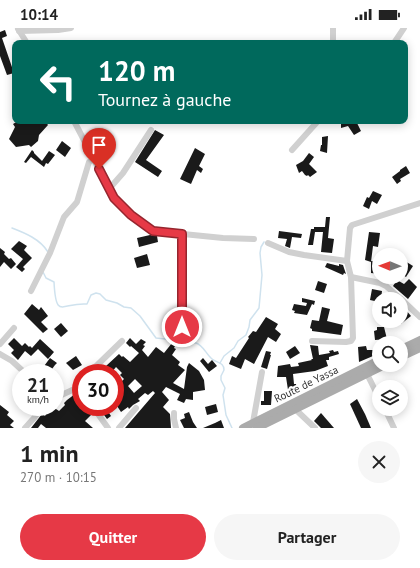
<!DOCTYPE html>
<html lang="fr">
<head>
<meta charset="utf-8">
<style>
	body { margin:0; font-family:"PT Sans",sans-serif; background:#f6f6f6; color:#222; height:100vh; display:flex; flex-direction:column; font-size:15px; white-space:nowrap }
	* { box-sizing:border-box; margin:0 }
	p { font-size:13px; color:#767676 }
	.icon { flex:none; width:22px; height:22px; fill:none; stroke:currentColor; stroke-width:2; stroke-linecap:round; stroke-linejoin:round }
	.map { position:relative; height:400px; overflow:hidden }
	.side { display:flex; flex-direction:column; background:#fff; flex:1 }
	.side>* { flex:none }
	.banner { position:absolute; left:12px; top:12px; width:396px; height:84px; border-radius:8px; box-shadow:0 2px 10px #0003; background:#00695c; color:#fff; overflow:hidden }
	.needle { width:26px; rotate:271deg }
	.controls { position:absolute; left:372px; top:220px; display:grid; gap:8px }
	.controls a { display:grid; place-items:center; width:36px; height:36px; border-radius:50%; background:#fff; box-shadow:0 2px 10px #0003; font-size:20px }
	.speed { position:absolute; left:12px; top:336px; display:flex; gap:8px; font-size:20px; font-weight:700; text-align:center }
	.speed>* { display:grid; place-content:center; width:52px; height:52px; border-radius:50%; background:#fff; box-shadow:0 2px 10px #0003; line-height:1 }
	.speed small { font-size:10px; font-weight:400 }
	.speed .limit { border:6px solid #d22; background:#fff; color:#111 }
	.pin { position:absolute; display:grid; place-items:center; width:34px; height:34px; color:#fff; margin:-41px -17px; border-radius:50% 50% 50% 0; rotate:-45deg; box-shadow:0 0 4px #0007 }
	.pin .icon { rotate:45deg }
	.me { position:absolute; width:44px; margin:-22px; rotate:0deg; stroke-linejoin:round; filter:drop-shadow(0 0 3px #0008) }
	.turn { display:flex; align-items:center; gap:14px; height:84px; padding:0 20px; font-size:18px }
	.turn .icon { width:52px; height:52px; stroke-width:2.5 }
	.turn b { display:block; font-size:28px; line-height:34px }
	.round { display:grid; place-items:center; flex:none; width:42px; height:42px; border-radius:21px; background:#f6f6f6 }
	.overview { display:flex; align-items:center; justify-content:space-between; height:68px; padding:0 20px }
	h1 { font-size:24px; font-weight:700; line-height:30px }
	.primary-button { display:flex; gap:8px; margin-top:auto; padding:8px 20px }
	.primary-button a { flex:1; height:46px; border-radius:24px; background:#e63946; color:#fff; font-size:16px; font-weight:700; line-height:46px; text-align:center }
	.primary-button a+a { background:#f6f6f6; color:#222 }
	.status { display:flex; justify-content:space-between; align-items:center; height:28px; padding:0 20px; background:#fff; direction:ltr }
	.status svg { height:11px; fill:currentColor }
	.map>svg:first-child { display:block }
</style>
</head>
<body>
<div class="status"><b>10:14</b><svg viewBox="0 0 49 12"><path d="M0 12V9h3v3zM5 12V6h3v6zM10 12V3h3v9zM15 12V0h3v12zM26 1h20v11H26zM47 4h2v5h-2z"/></svg></div>
<div class="map">
<svg width="420" height="400" viewBox="0 0 420 400">
	<rect width="100%" height="100%" fill="#fff"/>
	<g fill="none" stroke-linecap="round" stroke-linejoin="round">
		<g stroke="#cfe2ee" stroke-width="1.5">
			<path d="M12 200C25 205 40 211 48 224"/>
			<path d="M43 244 46 250 54 254C56 293 62 274 87 276L91 267 96 265 100 266 106 272 117 275 124 279 131 280 140 288 156 310 165 311 171 310 178 315C183 315 191 313 196 315 203 317 206 326 212 331 217 335 224 334 224 342L221 348V352L225 360 223 367 226 387 232 400"/>
			<polyline points="220,335 224,328 234,320 238,313 246,307 249,299 250,292 259,280 262,247 260,225 261,219 264,214"/>
		</g>
	</g>
	<g fill="#1a1a1a" fill-rule="evenodd">
		<polygon points="5,2 7,8 2,10 14,45 7,47 0,28 0,4"/>
		<polygon points="18,93 45,93 48,97 39,107 38,113 31,119 29,117 16,119 9,111 15,99 13,96"/>
		<polygon points="347,93 356,93 361,103 354,107 348,98 341,100 341,95"/>
		<polygon points="155,102 164,107 146,132 162,143 158,149 135,134"/>
		<polygon points="328,108 327,125 320,123 321,117 322,117 322,109"/>
		<polygon points="62,113 71,120 65,129 56,122"/>
		<polygon points="195,120 205,126 199,138 203,141 201,145 197,142 191,156 180,151"/>
		<polygon points="32,122 34,124 34,125 42,133 49,123 55,127 48,136 46,135 44,139 31,129 26,135 24,134"/>
		<polygon points="309,125 314,129 309,136 317,144 310,149 308,147 307,148 305,147 302,143 299,145 296,137 303,133"/>
		<polygon points="406,138 410,145 400,151 401,153 397,156 392,149 400,143 400,142"/>
		<polygon points="373,163 382,167 377,176 372,173 369,181 363,178 367,169 369,170"/>
		<polygon points="326,189 330,189 328,210 334,211 332,225 321,224 323,204 315,204 313,217 308,217 311,201 314,201 314,199 325,199"/>
		<polygon points="279,203 302,206 301,210 292,209 290,220 285,218 287,211 278,210"/>
		<polygon points="369,204 380,205 378,219 373,218 371,234 365,232"/>
		<polygon points="150,207 157,208 158,214 139,219 137,210"/>
		<polygon points="19,213 27,218 24,222 32,230 23,239 25,241 22,244 16,239 23,231 11,221"/>
		<polygon points="0,220 5,224 4,226 9,231 11,230 16,236 11,241 4,234 0,239"/>
		<polygon points="147,226 150,237 137,240 134,230"/>
		<polygon points="371,233 378,234 379,246 371,245"/>
		<polygon points="405,233 413,238 406,249 401,246 401,240"/>
		<polygon points="327,235 339,238 339,236 343,237 346,246 344,245 343,247 325,239"/>
		<polygon points="409,251 417,259 408,271 393,258 397,252 404,256"/>
		<polygon points="318,253 327,256 324,265 315,262"/>
		<polygon points="372,261 382,263 381,271 379,271 379,274 370,272"/>
		<polygon points="302,270 315,273 314,277 312,276 307,287 294,285 295,283 292,282 294,276 306,278 307,275 302,274"/>
		<polygon points="32,276 39,282 41,279 48,288 41,294 48,301 43,305 24,286"/>
		<polygon points="322,279 330,281 327,293 343,297 341,307 312,303 312,301 310,300 312,292 319,293"/>
		<polygon points="405,281 411,288 401,296 401,284"/>
		<polygon points="266,289 278,296 275,301 281,306 276,314 268,309 254,336 245,331 241,341 229,336 232,328 236,330 249,310 248,309 253,303 256,304"/>
		<polygon points="61,295 68,303 61,309 54,301"/>
		<polygon points="377,299 384,299 387,311 375,312 374,303 377,302"/>
		<polygon points="14,310 22,318 25,315 29,319 30,318 32,320 40,311 54,324 48,331 38,321 31,328 25,323 18,332 11,325 14,322 8,316"/>
		<path d="M130 310 136 316 141 311 146 314 143 317 145 318 142 322 148 329 156 319 164 325 172 315 175 318 174 320 176 321 172 327 180 334 178 337 185 342 173 355 184 361 187 339 189 335 199 343 204 352 205 362 193 364V372L186 371 184 375 177 372 180 366 166 359 162 364 169 372 163 379 170 386 171 400H125L155 365 153 363 148 367 145 365 138 371 140 373 133 377 129 381 128 379 121 384 117 378 109 385 111 388 107 391 99 380 102 379H115V369L123 362 119 356 124 351 120 347 122 345 116 339 112 344 106 338 119 326 122 329 123 328 130 334 139 325 131 318 130 319 126 315ZM135 351 142 358 134 365 128 358Z"/>
		<polygon points="310,317 318,318 319,327 330,325 329,323 333,322 334,324 338,323 339,326 329,329 329,332 326,332 328,338 315,343 293,346 294,356 296,356 297,362 292,363 291,361 288,362 286,349 277,349 278,338 290,336 291,339 299,338 298,335 312,332 311,331 313,331"/>
		<polygon points="295,318 300,325 290,331 286,324"/>
		<polygon points="366,318 367,322 373,322 373,328 359,334 358,319"/>
		<polygon points="266,323 271,324 270,327 271,327 267,341 261,339"/>
		<polygon points="76,328 82,337 73,342 66,335"/>
		<polygon points="50,330 57,335 55,337 49,345 39,345"/>
		<polygon points="203,330 208,336 212,332 217,338 209,344 200,333"/>
		<polygon points="264,363 272,363 271,377 261,377 261,373 264,373"/>
		<polygon points="75,366 81,372 81,379 89,379 92,386 85,393 93,400 46,400 41,396 38,400 31,400 42,386 45,388 50,380 52,381 53,379 59,383 65,377 64,375 67,372"/>
		<polygon points="357,371 365,386 371,400 361,400 350,376"/>
		<polygon points="216,376 218,384 207,387 205,379"/>
		<polygon points="0,377 9,384 7,387 14,393 10,397 14,400 0,400"/>
		<polygon points="189,384 193,394 197,400 184,400 180,392 185,390 184,386"/>
		<polygon points="321,385 334,400 321,400 314,393"/>
		<polygon points="221,392 224,400 203,400 215,395"/>
	</g>
	<g fill="none" stroke-linecap="round" stroke-linejoin="round">
		<g stroke="#d0d0d0" stroke-width="6">
			<polyline points="333,0 333,15"/>
			<polyline points="18,1 27,15"/>
			<polyline points="19,3 58,2 71,0"/>
			<polyline points="394,15 404,0"/>
			<polyline points="74,93 114,170 131,187 153,203 223,210 254,211"/>
			<polyline points="292,122 318,93"/>
			<polyline points="109,161 123,145 151,102"/>
			<polyline points="182,206 182,299"/>
			<polyline points="268,215 289,224 304,227 347,233"/>
			<polyline points="351,249 380,255 386,258 401,271"/>
			<polyline points="31,263 50,225 62,194 64,189 77,174 89,134 94,131"/>
			<polyline points="401,271 420,289"/>
			<polyline points="312,313 346,314 351,313 353,310 351,249 347,233 350,200 352,197 420,175"/>
			<polyline points="0,316 14,300"/>
			<polyline points="0,326 12,333 25,345"/>
			<polyline points="89,345 122,313"/>
			<polyline points="367,346 379,370"/>
			<polyline points="55,370 81,358"/>
			<polyline points="93,379 108,400"/>
			<polyline points="293,379 315,400"/>
			<polyline points="385,381 394,400"/>
			<polyline points="174,385 174,391 176,400"/>
			<polyline points="25,400 34,390 42,379"/>
			<polyline points="119,400 136,380"/>
			<polyline points="252,400 262,344"/>
		</g>
		<g stroke="#ababab" stroke-width="8">
			<polyline points="401,321 420,312"/>
			<polyline points="401,329 420,320"/>
			<polyline points="243,400 379,332"/>
			<polyline points="257,400 385,337"/>
		</g>
	</g>
	<g fill="none" stroke-linecap="round" stroke-linejoin="round">
		<defs>
			<polyline id="route" points="99,141 114,170 131,187 153,203 182,206 182,299"/>
		</defs>
		<use href="#route" stroke="#96252e" stroke-width="10"/>
		<use href="#route" stroke="#e63946" stroke-width="7"/>
	</g>
	<g text-anchor="middle" stroke-width="4" stroke-linejoin="round" paint-order="stroke">
		<g font-size="11" fill="#333" stroke="#fff">
			<text transform="translate(306 356) rotate(-26)" y="4">Route de Yassa</text>
		</g>
	</g>
</svg>
<div class="controls">
<a><svg class="needle" viewBox="-14 -14 28 28"><path d="M0-13l5 13h-10z" fill="#e53935"/><path d="M0 13l5-13h-10z" fill="#767676"/></svg></a>
<a><svg class="icon" aria-label="sound" viewBox="0 0 24 24"><path d="M4 9h4l5-4v14l-5-4H4zM17 9q2 3 0 6"/></svg></a>
<a><svg class="icon" aria-label="search" viewBox="0 0 24 24"><circle cx="10" cy="10" r="6"/><path d="M15 15l6 6"/></svg></a>
<a><svg class="icon" aria-label="layers" viewBox="0 0 24 24"><path d="M12 4l9 5-9 5-9-5zM3 14l9 5 9-5"/></svg></a>
</div>
<div class="speed"><div>21<small>km/h</small></div><div class="limit">30</div></div>
<div class="pin" style="left:99px;top:141px;background:#d93025"><svg class="icon" aria-label="arrive" viewBox="0 0 24 24"><path d="M6 21V4h12l-3 4 3 4H6"/></svg></div>
<svg class="me" style="left:182px;top:299px" viewBox="-20 -20 40 40"><circle r="17" fill="#e63946" stroke="#fff" stroke-width="3"/><path d="M0-11L8 9 0 5-8 9z" fill="#fff"/></svg>
<div class="banner">
<div class="turn"><svg class="icon" aria-label="left" viewBox="0 0 24 24"><path d="M17 20v-9H6M10 6l-5 5 5 5"/></svg><div><b>120 m</b>Tournez à gauche</div></div>
</div>
</div>
<section class="side">
<div class="overview"><div><h1>1 min</h1><p>270 m · 10:15</p></div><a class="round"><svg class="icon" aria-label="close" viewBox="0 0 24 24"><path d="M6 6l12 12M18 6L6 18"/></svg></a></div>
<div class="primary-button"><a>Quitter</a><a>Partager</a></div>
</section>
</body>
</html>
